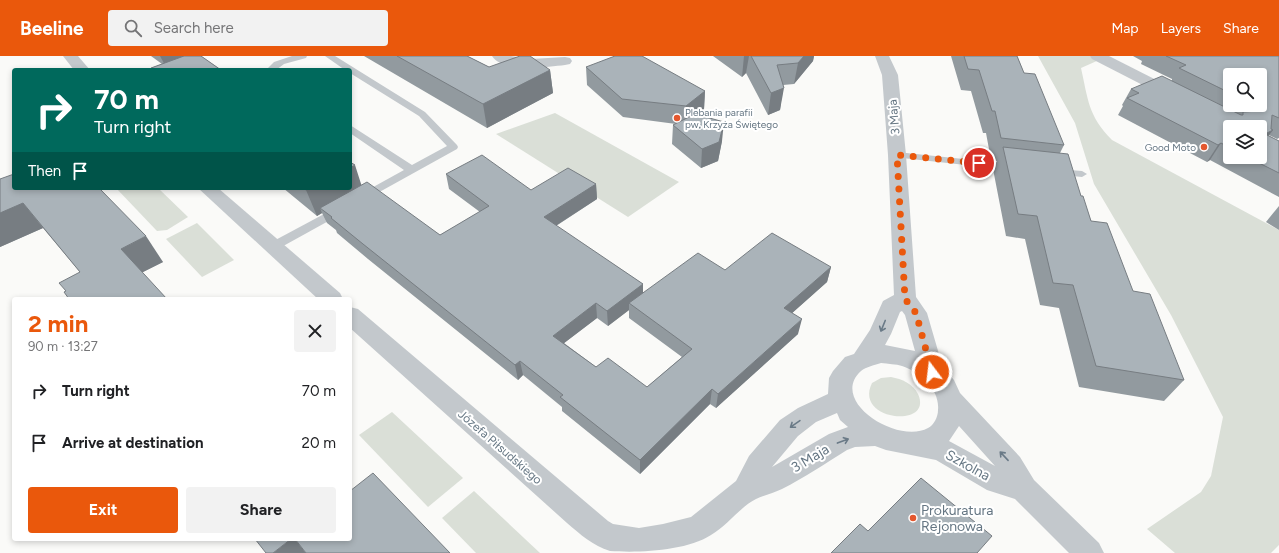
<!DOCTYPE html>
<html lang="en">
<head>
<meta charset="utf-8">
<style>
	body { margin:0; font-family:Figtree,sans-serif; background:#f2f2f2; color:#202124; height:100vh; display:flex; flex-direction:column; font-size:15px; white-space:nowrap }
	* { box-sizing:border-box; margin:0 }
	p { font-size:13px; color:#757577 }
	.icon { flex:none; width:22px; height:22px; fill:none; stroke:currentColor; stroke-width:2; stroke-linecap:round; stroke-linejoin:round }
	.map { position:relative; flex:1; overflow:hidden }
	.side { position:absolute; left:12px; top:241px; width:340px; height:244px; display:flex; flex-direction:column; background:#fff; border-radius:4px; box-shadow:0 2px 6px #0003 }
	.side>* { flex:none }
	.banner { position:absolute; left:12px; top:12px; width:340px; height:122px; border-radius:4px; box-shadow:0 2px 6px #0003; background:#00695c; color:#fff; overflow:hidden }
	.fabs { position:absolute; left:1223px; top:12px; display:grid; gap:8px }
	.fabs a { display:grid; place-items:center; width:44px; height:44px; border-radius:4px; background:#fff; box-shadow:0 2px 6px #0003; font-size:20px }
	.pin { position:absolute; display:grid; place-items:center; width:34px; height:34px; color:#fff; margin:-17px; border:2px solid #fff; border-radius:50%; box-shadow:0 1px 4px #0007 }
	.me { position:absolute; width:44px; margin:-22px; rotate:345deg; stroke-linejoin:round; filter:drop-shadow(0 0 3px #0008) }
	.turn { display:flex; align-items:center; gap:14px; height:84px; padding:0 16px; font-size:18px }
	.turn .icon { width:52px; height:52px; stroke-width:2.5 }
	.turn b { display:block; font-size:28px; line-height:34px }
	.then { display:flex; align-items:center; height:38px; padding:0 16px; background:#0003; gap:8px; font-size:15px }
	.round { display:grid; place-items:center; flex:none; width:42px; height:42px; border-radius:4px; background:#f2f2f2 }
	.headline { display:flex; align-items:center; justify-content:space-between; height:68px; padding:0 16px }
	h1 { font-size:24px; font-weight:700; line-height:30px; color:#ea580c }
	.action { display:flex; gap:8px; margin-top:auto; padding:8px 16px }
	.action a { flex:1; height:46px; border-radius:4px; background:#ea580c; color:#fff; font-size:16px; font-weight:700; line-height:46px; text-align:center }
	.action a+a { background:#f2f2f2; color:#202124 }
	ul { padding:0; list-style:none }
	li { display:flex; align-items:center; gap:12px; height:52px; padding:0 16px }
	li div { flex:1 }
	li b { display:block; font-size:15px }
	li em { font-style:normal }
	header { display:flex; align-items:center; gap:24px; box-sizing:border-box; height:56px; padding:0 20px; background:#ea580c; color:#fff }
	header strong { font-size:19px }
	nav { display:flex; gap:22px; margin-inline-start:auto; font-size:14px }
	.search { width:280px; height:36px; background:#f2f2f2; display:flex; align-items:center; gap:10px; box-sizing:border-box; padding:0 14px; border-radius:4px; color:#757577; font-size:15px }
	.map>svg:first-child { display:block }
</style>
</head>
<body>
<header>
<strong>Beeline</strong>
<div class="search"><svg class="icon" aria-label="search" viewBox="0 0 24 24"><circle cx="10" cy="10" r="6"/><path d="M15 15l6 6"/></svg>Search here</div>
<nav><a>Map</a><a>Layers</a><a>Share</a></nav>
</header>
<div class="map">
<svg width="1279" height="497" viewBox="0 0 1279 497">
	<rect width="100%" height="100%" fill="#fafaf8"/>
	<g fill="#dadfd7">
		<path d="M1038 0H1090L1099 4 1081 12C1088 43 1088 60 1112 84L1279 174V489L1271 497H1175L1147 473 1201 436 1211 420 1223 361 1171 259 1094 128 1075 67Z"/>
		<polygon points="555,57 679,126 628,161 496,78"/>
		<polygon points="116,132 158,132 188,161 167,174 157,175"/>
		<polygon points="197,167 234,204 202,221 166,183"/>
		<path d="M891 321C902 323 913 328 918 338 934 373 853 365 872 327L881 322Z"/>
		<polygon points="392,356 463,422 428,451 359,379"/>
		<polygon points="474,435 540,497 476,497 442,462"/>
	</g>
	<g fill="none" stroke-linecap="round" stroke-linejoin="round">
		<g fill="#c3c8cc" fill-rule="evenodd">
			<polygon points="292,0 307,0 306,2 284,8 276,14 266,14 274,6"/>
			<polygon points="325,0 335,0 425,56 457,89 458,91 457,93 365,144 357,144 355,142 357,140 404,114 350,77 350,69 412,109 447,90 419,60 350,17 350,14 345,14"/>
			<polygon points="897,96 1011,108 1016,111 1011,114 893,101 892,99"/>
			<polygon points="1056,113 1082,115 1087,118 1082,121 1052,118 1051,116"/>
			<polygon points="339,150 343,151 345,154 343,157 276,194 268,194 266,191 268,188"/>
		</g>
		<g fill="#c3c8cc" fill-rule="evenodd">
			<polygon points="63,0 78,0 90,14 74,14"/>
			<path d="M492 0H511L531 3 565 1 570 2 572 5 570 8 565 9C547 11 504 18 492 0Z"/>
			<path d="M875 0H889L898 19 906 99 916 241 927 257 943 312 954 324 960 337 1020 401 1034 424 1099 487 1104 497H1069L1015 443 987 434 936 404 886 394 875 390 855 391 847 394C826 407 804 422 782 433 774 437 764 439 756 443 740 451 727 470 711 479 686 495 639 497 610 495 593 490 580 478 567 467L350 272V251L358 253 608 465 613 468 639 472 663 468 691 461 736 425 749 400 780 364 798 352 828 338 829 322 833 315 845 301 854 298 870 274 883 245 894 239 888 99 882 19ZM902 255 905 259 915 295 885 289 891 278 900 256ZM881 307C888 308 896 308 902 310 921 316 940 334 938 354 938 361 934 369 928 372 898 389 828 345 861 315 866 311 875 309 881 307ZM837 357 840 364 848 371 829 378 772 411 798 380 816 366ZM959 370 995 410 949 385Z"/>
			<polygon points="1090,0 1109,0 1180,36 1182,39 1180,42 1174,44 1168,42 1092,3"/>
			<polygon points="198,132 218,132 340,237 343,243 318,243"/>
		</g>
	</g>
	<g fill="#929a9f" fill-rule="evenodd">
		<polygon points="151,0 201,0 221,14 152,14 151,12 162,8"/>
		<polygon points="364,0 467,0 489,11 550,14 553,37 487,72"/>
		<polygon points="713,0 814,0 813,5 794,28 783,29 780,54 768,59 746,17 742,21"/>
		<polygon points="951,0 1017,0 1024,17 1064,89 1060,97 1081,140 1091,165 1184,324 1164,345 1079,331 1059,252 1040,249 1025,183 1006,180 993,113 997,105 991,104 986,77 983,77 971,35 961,34"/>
		<path d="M1133 0H1279V82L1277 83 1269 79 1268 80 1279 85V141L1210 104 1207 106 1118 59 1123 50 1122 49 1131 33 1172 25V23L1141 8 1142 5ZM1230 19 1260 49H1230ZM1230 71 1260 101H1230Z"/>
		<polygon points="586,11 705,35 704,53 697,59 722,85 718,105 701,112 672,88 673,69 676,68 623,61 587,29"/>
		<path d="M446 118 531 134 596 128 597 143 556 170 643 228V237L725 214 831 211 827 226 792 257 798 278 716 352 710 348 640 418 562 355V351L523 319 518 324 368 203 337 177 336 174 327 167 322 157 317 160 283 132H350L362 129 440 179 480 156 449 133ZM629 254V262L682 301 647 331 596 311 564 287 597 262 608 270Z"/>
		<polygon points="0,123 163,206 143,216 66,235 80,216 43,172 0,191"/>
		<polygon points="1279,150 1279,174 1266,166"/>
	</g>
	<g fill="#777d82">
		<polygon points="160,0 196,0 166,11"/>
		<polygon points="744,0 749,0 746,17 742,21"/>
		<polygon points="804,0 814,0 813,5 794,28 798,7"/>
		<polygon points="550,14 553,37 487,72 483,48"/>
		<polygon points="784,32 780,54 768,59 771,37"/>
		<polygon points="705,35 704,53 685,69 686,50"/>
		<polygon points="724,66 722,85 718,105 701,112 702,93"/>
		<polygon points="1273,74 1260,91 1265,78"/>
		<polygon points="1221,87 1210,104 1207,106 1218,89"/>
		<polygon points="355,109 363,134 320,152 322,157 317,160 306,134 311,132 350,132 350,112"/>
		<polygon points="596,128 597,143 546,176 544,161"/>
		<polygon points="23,147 43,172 0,191 0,157"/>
		<polygon points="146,180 163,206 139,218 121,193"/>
		<polygon points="831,211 827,226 781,267 784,252"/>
		<polygon points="643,228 643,243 629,247 629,254 608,270 607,255"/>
		<polygon points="596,247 597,262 555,294 553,280"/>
		<polygon points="802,263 798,278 716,352 718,338"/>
		<polygon points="520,305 523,319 518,324 515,309"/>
		<polygon points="712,333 710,348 640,418 640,404"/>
		<polygon points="291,483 295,483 306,497 273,497"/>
	</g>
	<g fill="#aab3b9" stroke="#777d82">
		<polygon points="184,0 201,0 221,14 153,14 151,12"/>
		<polygon points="397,0 467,0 489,11 520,0 530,0 550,14 483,48"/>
		<polygon points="615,0 642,0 705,35 686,50 622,43 586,11"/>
		<polygon points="751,0 804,0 798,7 777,9 784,32 771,37"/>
		<polygon points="964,0 1017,0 1024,17 1035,18 1064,89 1001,82 995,55 992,55 979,14 968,13"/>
		<polygon points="1166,0 1279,0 1279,62 1272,59 1271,73 1273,74 1265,78 1279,85 1279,117 1247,101 1260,101 1260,71 1230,71 1230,92 1221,87 1218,89 1127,42 1139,37 1131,33 1162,20 1241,59 1243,59 1243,56 1259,55 1256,49 1260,49 1260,19 1230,19 1230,37 1179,12 1186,9"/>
		<polygon points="695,58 724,66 719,86 702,93 673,69"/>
		<polygon points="1003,91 1068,98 1081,140 1083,140 1091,165 1107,167 1133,235 1150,238 1184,324 1096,310 1073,229 1053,227 1037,160 1018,158"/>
		<polygon points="482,99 531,134 568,112 596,128 544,161 643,228 607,255 596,247 553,280 596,311 608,302 647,331 692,293 629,247 698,197 725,214 772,177 831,211 784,252 802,263 718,338 712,333 640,404 560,341 563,339 520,305 515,309 363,188 331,162 332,161 320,152 367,126 440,179 489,150 446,118"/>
		<polygon points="350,106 355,109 350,112"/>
		<polygon points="14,118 14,132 99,132 146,180 121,193 167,243 69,243 64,236 66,235 59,227 80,216 23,147 0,157 0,123"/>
		<polygon points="303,132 311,132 306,134"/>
		<polygon points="373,417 450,497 306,497 295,483 350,483 350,435"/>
		<polygon points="921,422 992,480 977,497 831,497 860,468 868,475"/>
		<polygon points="255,483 291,483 273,497 266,497"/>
	</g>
	<defs><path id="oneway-shaft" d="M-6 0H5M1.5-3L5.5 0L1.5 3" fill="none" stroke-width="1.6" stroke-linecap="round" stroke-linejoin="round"/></defs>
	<g stroke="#6a7a87">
		<use href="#oneway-shaft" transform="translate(883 270) rotate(112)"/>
		<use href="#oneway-shaft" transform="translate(795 368) rotate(145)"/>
		<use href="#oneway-shaft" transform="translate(843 385) rotate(-20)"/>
		<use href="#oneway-shaft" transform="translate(1004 400) rotate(-133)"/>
	</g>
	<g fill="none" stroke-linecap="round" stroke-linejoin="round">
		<polyline stroke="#ea580c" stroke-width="7" stroke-dasharray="0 12.6" points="932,316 916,257 905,243 897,99 979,107"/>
	</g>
	<g fill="#e4572e" stroke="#fff" stroke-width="1.5">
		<circle cx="677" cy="62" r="4"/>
		<circle cx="1204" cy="91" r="4"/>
		<circle cx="913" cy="462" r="4"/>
	</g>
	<g text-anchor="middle" stroke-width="4" stroke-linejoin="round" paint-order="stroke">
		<g font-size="10" fill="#657683" stroke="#fff" text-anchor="start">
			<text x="685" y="60">Plebania parafii<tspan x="685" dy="12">pw. Krzyża Świętego</tspan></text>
			<text x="1196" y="95" text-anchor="end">Good Moto</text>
		</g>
		<g font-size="12" fill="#657683" stroke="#fff">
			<text transform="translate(894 61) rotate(-95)" y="4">3 Maja</text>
			<text transform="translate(500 391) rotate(41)" y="4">Józefa Piłsudskiego</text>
		</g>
		<g font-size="14" fill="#657683" stroke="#fff">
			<text transform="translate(810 402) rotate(-31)" y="5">3 Maja</text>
			<text transform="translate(968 409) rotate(29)" y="5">Szkolna</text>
		</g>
		<g font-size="14" fill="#657683" stroke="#fff" text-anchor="start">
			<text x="921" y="459">Prokuratura<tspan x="921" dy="16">Rejonowa</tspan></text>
		</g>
	</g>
</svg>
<div class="fabs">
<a><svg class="icon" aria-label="search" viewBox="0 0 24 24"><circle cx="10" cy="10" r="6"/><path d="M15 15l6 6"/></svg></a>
<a><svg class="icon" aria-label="layers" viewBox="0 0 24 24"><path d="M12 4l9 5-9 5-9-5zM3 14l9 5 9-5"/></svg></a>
</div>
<div class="pin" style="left:979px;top:107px;background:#d93025"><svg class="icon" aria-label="arrive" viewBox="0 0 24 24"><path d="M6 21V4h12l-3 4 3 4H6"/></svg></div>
<svg class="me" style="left:932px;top:316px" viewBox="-20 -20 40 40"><circle r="17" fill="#ea580c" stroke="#fff" stroke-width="3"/><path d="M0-11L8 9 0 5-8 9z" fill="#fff"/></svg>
<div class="banner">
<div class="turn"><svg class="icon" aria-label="right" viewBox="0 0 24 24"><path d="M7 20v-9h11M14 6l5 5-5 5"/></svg><div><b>70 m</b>Turn right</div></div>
<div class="then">Then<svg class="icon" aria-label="arrive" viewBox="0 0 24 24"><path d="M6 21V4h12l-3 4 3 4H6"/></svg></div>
</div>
<section class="side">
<div class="headline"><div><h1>2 min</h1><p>90 m · 13:27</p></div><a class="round"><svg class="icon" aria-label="close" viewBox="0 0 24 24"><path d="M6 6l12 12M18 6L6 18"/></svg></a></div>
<ul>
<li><svg class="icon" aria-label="right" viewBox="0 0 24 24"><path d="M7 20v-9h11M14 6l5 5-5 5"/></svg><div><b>Turn right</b></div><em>70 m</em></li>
<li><svg class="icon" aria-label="arrive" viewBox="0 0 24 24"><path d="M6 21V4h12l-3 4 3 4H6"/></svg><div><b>Arrive at destination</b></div><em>20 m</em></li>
</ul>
<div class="action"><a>Exit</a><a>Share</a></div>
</section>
</div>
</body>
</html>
